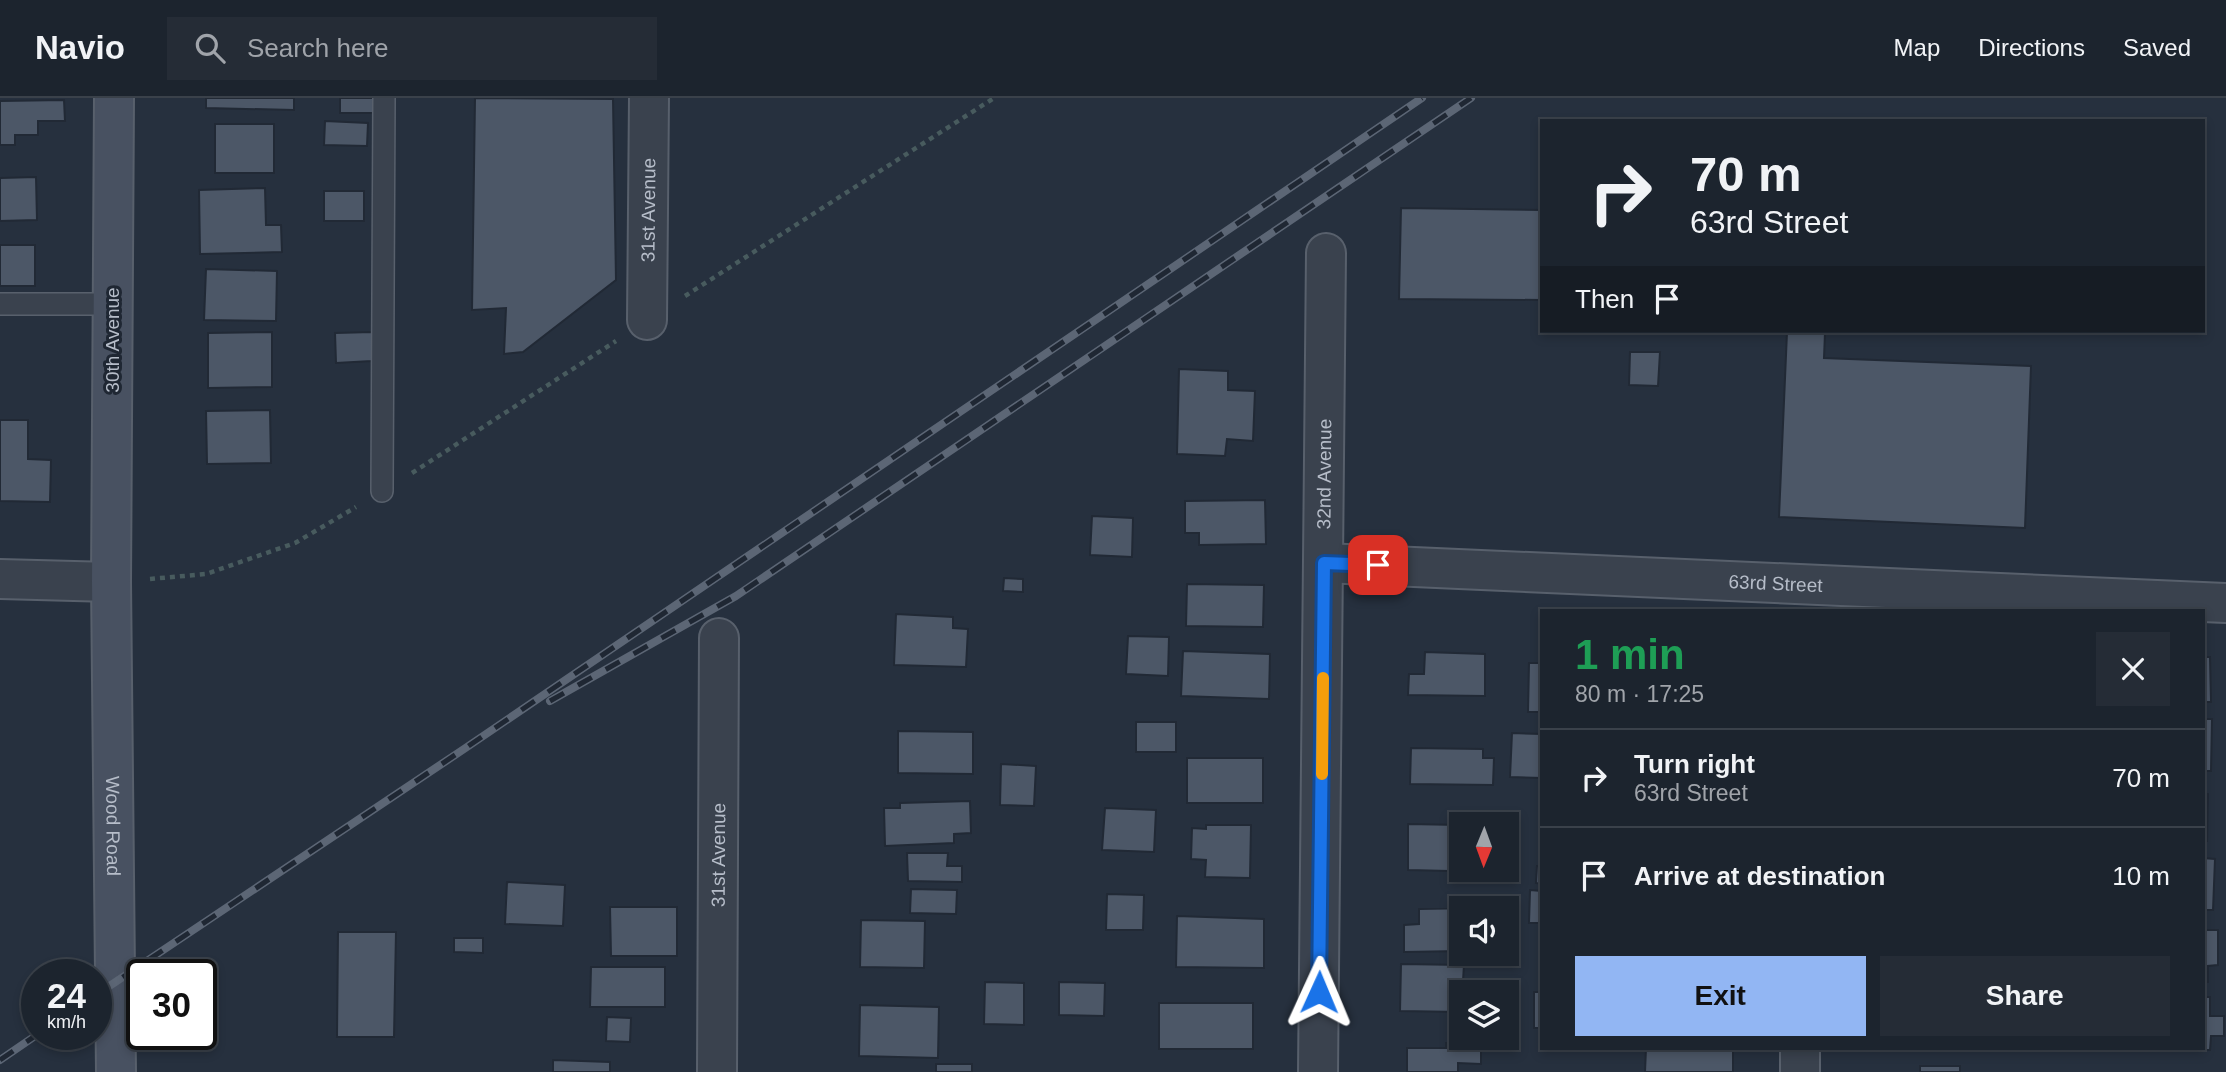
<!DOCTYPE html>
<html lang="en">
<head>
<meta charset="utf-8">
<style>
	body { margin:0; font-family:Helvetica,sans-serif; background:#252c36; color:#f1f3f6; height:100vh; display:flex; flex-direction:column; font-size:26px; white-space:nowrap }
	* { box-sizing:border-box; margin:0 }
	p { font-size:23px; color:#a0a4aa }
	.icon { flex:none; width:38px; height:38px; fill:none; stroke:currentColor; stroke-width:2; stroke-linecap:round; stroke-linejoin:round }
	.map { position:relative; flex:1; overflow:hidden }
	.side { position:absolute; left:1540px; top:511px; width:665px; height:441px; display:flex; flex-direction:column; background:#1c242e; border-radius:0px; box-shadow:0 4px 10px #0003,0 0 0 2px #3a414a }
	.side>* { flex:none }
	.hud { position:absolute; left:1540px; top:21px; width:665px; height:214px; border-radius:0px; box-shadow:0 4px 10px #0003,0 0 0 2px #3a414a; background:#1c242e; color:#f1f3f6; overflow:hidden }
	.needle { width:46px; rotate:181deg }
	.controls { position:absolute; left:1449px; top:714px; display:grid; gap:14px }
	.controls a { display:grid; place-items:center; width:70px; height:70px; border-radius:0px; background:#1c242e; box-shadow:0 4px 10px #0003,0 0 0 2px #3a414a; font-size:35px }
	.speed { position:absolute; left:21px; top:861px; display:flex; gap:14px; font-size:35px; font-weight:700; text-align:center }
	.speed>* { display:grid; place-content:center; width:91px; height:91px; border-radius:50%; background:#1c242e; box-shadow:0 4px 10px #0003,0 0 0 2px #3a414a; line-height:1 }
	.speed small { font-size:18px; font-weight:400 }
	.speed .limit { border:4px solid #111; border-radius:10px; background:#fff; color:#111 }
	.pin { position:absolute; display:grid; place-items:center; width:60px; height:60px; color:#fff; margin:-30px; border-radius:14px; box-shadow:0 4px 10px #0006 }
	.me { position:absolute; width:77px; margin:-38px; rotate:1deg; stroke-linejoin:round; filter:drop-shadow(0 0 5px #0008) }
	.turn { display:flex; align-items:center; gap:24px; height:147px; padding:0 35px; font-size:32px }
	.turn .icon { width:91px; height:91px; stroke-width:2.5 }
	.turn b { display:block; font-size:49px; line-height:60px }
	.then { display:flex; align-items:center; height:66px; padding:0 35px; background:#0003; gap:14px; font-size:26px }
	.round { display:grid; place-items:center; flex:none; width:74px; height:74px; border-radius:0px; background:#252c36 }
	.overview { display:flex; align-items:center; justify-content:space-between; height:119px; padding:0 35px }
	h1 { font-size:42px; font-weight:700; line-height:52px; color:#1e9e55 }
	.action { display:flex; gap:14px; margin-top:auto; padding:14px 35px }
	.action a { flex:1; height:80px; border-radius:0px; background:#92b6f3; color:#111; font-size:28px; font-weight:700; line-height:80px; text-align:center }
	.action a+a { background:#252c36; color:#f1f3f6 }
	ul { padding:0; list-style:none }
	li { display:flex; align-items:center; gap:21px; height:98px; padding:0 35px; border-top:2px solid #3a414a }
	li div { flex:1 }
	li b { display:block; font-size:26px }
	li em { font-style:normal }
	header { display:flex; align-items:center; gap:42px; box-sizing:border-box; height:98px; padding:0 35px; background:#1c242e; border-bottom:2px solid #3a414a }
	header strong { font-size:33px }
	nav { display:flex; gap:38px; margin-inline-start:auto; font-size:24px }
	.search { width:490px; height:63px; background:#252c36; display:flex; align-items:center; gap:18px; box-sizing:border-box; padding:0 24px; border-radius:0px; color:#a0a4aa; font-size:26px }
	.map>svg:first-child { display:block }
</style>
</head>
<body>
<header>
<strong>Navio</strong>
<div class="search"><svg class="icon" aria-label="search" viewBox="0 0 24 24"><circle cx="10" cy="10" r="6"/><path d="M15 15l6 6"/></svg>Search here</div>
<nav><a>Map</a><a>Directions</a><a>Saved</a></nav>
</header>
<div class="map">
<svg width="2226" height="974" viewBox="0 0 2226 974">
	<rect width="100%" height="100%" fill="#26303e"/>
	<g fill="#4c5767" stroke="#212935" stroke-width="2">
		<polygon points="206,0 294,0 294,12 206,10"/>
		<rect x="340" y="0" width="42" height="15"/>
		<polygon points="475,0 613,1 616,182 523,254 504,256 506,210 472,212"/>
		<polygon points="64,2 65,23 38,23 38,37 15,37 15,47 0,47 0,3"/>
		<polygon points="325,23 368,25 367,48 324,47"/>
		<rect x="215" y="26" width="59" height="49"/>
		<polygon points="36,79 37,122 0,123 0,80"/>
		<polygon points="265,90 266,127 281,127 282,154 200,156 199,92"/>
		<rect x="324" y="93" width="40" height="30"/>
		<polygon points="1401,110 1542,112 1542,202 1399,201"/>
		<rect x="0" y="147" width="35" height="41"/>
		<polygon points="206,171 277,173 276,223 204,222"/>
		<polygon points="272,234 272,289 208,290 208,235"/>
		<polygon points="372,234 372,263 336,265 335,235"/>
		<polygon points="1787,234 1825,235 1824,260 2031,268 2025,430 1779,419"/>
		<polygon points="1630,254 1660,254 1658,288 1629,287"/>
		<polygon points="1179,271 1228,273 1228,292 1255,293 1253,343 1227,341 1225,358 1177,356"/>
		<polygon points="270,312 271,365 207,366 206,313"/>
		<polygon points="0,322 28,322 28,361 51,362 50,404 0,403"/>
		<polygon points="1265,402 1266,446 1199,447 1199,435 1185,435 1185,403"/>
		<polygon points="1092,418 1133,420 1132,459 1090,457"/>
		<polygon points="1004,480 1023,481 1023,494 1003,493"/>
		<polygon points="1187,486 1264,487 1263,529 1186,528"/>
		<polygon points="896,516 953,519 953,530 968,531 966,569 894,567"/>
		<polygon points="1128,538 1169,539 1168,578 1126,576"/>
		<polygon points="1183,553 1270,556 1269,601 1181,598"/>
		<polygon points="1425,554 1485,556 1485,598 1408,597 1409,576 1424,576"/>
		<polygon points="2203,559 2210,559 2211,604 2203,604"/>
		<polygon points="1529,565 1542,565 1542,614 1528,614"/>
		<polygon points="2203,621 2212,621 2211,673 2203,673"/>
		<rect x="1136" y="624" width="40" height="30"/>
		<polygon points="898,633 973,634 973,676 898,675"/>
		<polygon points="1512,635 1542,636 1542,680 1510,679"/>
		<polygon points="1411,650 1483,651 1483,660 1494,660 1493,687 1410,686"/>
		<rect x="1187" y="660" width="76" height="45"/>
		<polygon points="1001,666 1036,668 1034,708 1000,707"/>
		<polygon points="2203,696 2208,696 2207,743 2203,743"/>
		<polygon points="970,703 971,735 954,736 954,745 885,748 884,710 900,710 900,705"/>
		<polygon points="1105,710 1156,712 1154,754 1102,752"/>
		<polygon points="1408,726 1461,727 1461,772 1492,772 1491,774 1408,772"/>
		<polygon points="1206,727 1251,727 1250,780 1205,779 1206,762 1191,761 1192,730 1206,731"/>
		<polygon points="907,755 948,755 947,768 962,768 962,784 908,783"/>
		<polygon points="2203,760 2215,761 2213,812 2203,812"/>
		<polygon points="1537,768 1542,768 1542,786 1536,785"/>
		<polygon points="507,784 565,787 563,828 505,826"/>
		<polygon points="911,791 957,792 956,816 910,815"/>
		<polygon points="1530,792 1542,793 1542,825 1529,825"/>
		<polygon points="1107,796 1144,797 1143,832 1106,832"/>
		<polygon points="610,809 677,809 677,858 611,858"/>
		<polygon points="1461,810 1461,853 1404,854 1404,827 1419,826 1419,811 1474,810"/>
		<polygon points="1177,818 1264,821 1264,870 1176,869"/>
		<polygon points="861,822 925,823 924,870 860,869"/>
		<polygon points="2203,832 2218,832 2218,867 2208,868 2208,884 2203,884"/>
		<polygon points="338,834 396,834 394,939 337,939"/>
		<polygon points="454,840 483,840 483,855 454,854"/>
		<polygon points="1401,866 1464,867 1461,914 1400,913"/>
		<polygon points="591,869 665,869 665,909 590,909"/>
		<polygon points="985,884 1024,885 1024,927 984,926"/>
		<polygon points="1059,884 1105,885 1104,918 1059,917"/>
		<rect x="1534" y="894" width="8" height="36"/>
		<polygon points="2203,899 2210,899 2210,918 2224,918 2224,938 2211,938 2210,952 2148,951 2203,950"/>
		<rect x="1159" y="905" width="94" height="46"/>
		<polygon points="860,907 939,909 938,960 859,958"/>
		<polygon points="607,919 631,920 630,944 606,943"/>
		<polygon points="1446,945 1481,945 1481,966 1458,965 1458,974 1407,974 1407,950 1446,950"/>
		<polygon points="1646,950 1733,950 1733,974 1645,974"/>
		<polygon points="553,962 610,964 610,974 553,974"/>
		<rect x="936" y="966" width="36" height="8"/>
		<rect x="1920" y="968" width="40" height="6"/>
	</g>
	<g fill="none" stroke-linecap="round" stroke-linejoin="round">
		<defs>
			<g id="lane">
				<polyline points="0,206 113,206"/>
				<polyline points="382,393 384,0"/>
			</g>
			<g id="street">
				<path id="s1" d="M647 222 649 0"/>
				<path id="s2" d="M1324 465 2226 505"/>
				<polyline points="0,481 111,484"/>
				<path id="s3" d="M717 974 719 540"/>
				<path id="s4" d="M1318 974 1326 155"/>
				<polyline points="1800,974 1800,950"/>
			</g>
			<g id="secondary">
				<path id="s5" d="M114 0 111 484 116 974"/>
			</g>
		</defs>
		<use href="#lane" stroke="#58606c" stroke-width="24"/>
		<use href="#street" stroke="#58606c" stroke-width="42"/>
		<use href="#secondary" stroke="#58606c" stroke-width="42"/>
		<g stroke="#485b5e" stroke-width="4.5" stroke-dasharray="5 5" stroke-linecap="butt">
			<polyline points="685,198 994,0"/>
			<polyline points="412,375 616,243"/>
			<polyline points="150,481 206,476 295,445 356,409"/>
		</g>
		<use href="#lane" stroke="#3a424e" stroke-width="21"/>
		<use href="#street" stroke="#3a424e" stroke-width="38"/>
		<use href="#secondary" stroke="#485161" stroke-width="38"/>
		<defs>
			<g id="rail">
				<polyline points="550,603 736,498 1471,0"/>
				<polyline points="96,897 464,651 1422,0"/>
				<polyline points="0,962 38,936"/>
			</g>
		</defs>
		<use href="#rail" stroke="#5c6675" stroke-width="8"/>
		<use href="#rail" stroke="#1f2733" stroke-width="5" stroke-dasharray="16" stroke-linecap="butt"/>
	</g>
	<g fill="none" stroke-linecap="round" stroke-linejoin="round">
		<defs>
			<polyline id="route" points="1319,894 1324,465 1378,467"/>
		</defs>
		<use href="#route" stroke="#114b97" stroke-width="18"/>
		<use href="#route" stroke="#1a73e8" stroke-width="12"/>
		<polyline stroke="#f59e0b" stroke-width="12" points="1322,676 1323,580"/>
	</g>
	<g text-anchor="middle" stroke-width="6" stroke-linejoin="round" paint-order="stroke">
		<g font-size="19" fill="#b6bdc9" stroke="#1f2733">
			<text dy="7" stroke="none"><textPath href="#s1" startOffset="110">31st Avenue</textPath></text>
			<text transform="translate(112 242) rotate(-90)" y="7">30th Avenue</text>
			<text dy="7" stroke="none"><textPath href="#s4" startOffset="598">32nd Avenue</textPath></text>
			<text dy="7" stroke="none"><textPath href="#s2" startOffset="452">63rd Street</textPath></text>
			<text dy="7" stroke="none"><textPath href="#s5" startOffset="728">Wood Road</textPath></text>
			<text dy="7" stroke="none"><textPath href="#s3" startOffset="217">31st Avenue</textPath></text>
		</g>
	</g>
</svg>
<div class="controls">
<a><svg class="needle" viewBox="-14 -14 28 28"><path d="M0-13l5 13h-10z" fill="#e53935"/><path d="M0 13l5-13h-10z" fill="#a0a4aa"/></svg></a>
<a><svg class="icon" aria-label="sound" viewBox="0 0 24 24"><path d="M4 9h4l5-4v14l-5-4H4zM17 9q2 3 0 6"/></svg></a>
<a><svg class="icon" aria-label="layers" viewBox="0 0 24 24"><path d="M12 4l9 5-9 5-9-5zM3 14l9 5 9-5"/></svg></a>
</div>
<div class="speed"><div>24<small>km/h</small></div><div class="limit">30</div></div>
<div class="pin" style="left:1378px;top:467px;background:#d93025"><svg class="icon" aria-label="arrive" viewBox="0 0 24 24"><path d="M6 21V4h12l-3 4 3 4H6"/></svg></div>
<svg class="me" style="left:1319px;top:894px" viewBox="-20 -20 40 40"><path d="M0-17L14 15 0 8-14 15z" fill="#1a73e8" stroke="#fff" stroke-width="4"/></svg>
<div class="hud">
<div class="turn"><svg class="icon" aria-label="right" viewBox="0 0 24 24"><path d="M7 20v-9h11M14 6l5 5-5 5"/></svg><div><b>70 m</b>63rd Street</div></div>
<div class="then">Then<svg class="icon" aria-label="arrive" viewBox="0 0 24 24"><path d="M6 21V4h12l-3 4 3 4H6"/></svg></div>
</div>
<section class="side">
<div class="overview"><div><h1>1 min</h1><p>80 m · 17:25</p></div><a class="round"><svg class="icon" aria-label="close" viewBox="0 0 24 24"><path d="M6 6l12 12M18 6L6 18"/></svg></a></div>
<ul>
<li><svg class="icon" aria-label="right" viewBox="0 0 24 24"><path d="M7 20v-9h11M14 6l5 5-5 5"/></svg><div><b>Turn right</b><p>63rd Street</p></div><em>70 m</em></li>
<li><svg class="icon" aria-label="arrive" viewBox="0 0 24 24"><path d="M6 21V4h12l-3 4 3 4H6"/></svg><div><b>Arrive at destination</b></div><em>10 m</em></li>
</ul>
<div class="action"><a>Exit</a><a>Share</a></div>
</section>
</div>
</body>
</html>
